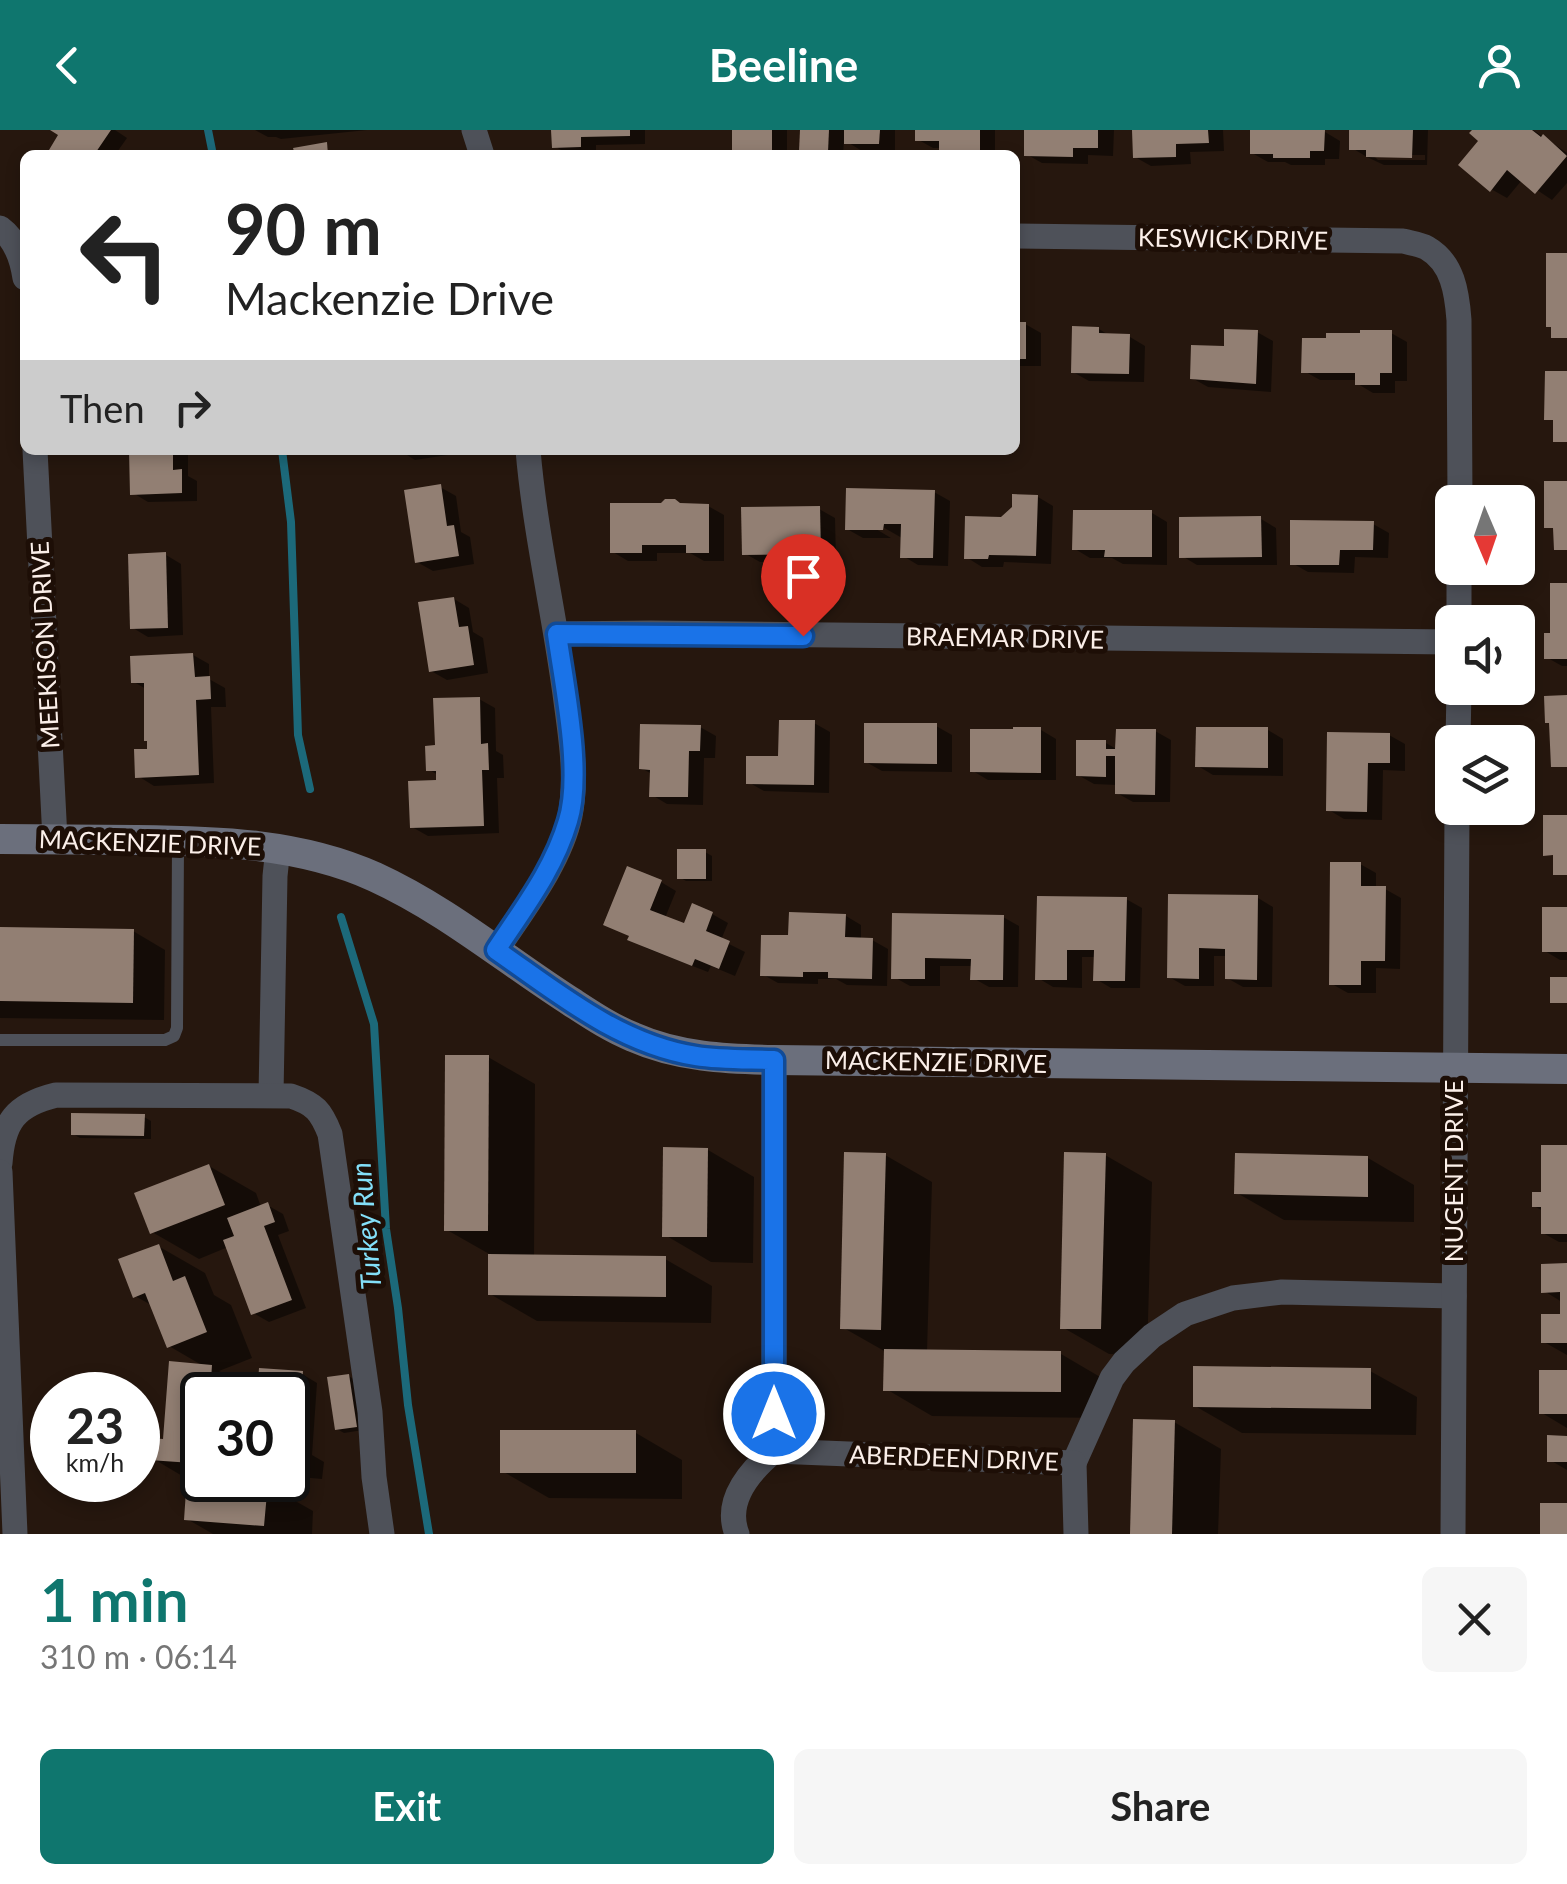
<!DOCTYPE html>
<html lang="en">
<head>
<meta charset="utf-8">
<style>
	body { margin:0; font-family:Lato,sans-serif; background:#f6f6f6; color:#222; height:100vh; display:flex; flex-direction:column; font-size:38px; white-space:nowrap }
	* { box-sizing:border-box; margin:0 }
	p { font-size:32px; color:#767676 }
	.icon { flex:none; width:55px; height:55px; fill:none; stroke:currentColor; stroke-width:2; stroke-linecap:round; stroke-linejoin:round }
	.map { position:relative; height:1404px; overflow:hidden }
	.details { display:flex; flex-direction:column; background:#fff; flex:1 }
	.details>* { flex:none }
	.hud { position:absolute; left:20px; top:20px; width:1000px; height:305px; border-radius:15px; box-shadow:0 5px 15px #0003; background:#fff; color:#222; overflow:hidden }
	.needle { width:65px; rotate:178deg }
	.tools { position:absolute; left:1435px; top:355px; display:grid; gap:20px }
	.tools a { display:grid; place-items:center; width:100px; height:100px; border-radius:15px; background:#fff; box-shadow:0 5px 15px #0003; font-size:50px }
	.speed { position:absolute; left:30px; top:1242px; display:flex; gap:20px; font-size:50px; font-weight:700; text-align:center }
	.speed>* { display:grid; place-content:center; width:130px; height:130px; border-radius:50%; background:#fff; box-shadow:0 5px 15px #0003; line-height:1 }
	.speed small { font-size:25px; font-weight:400 }
	.speed .limit { border:5px solid #111; border-radius:15px; background:#fff; color:#111 }
	.pin { position:absolute; display:grid; place-items:center; width:85px; height:85px; color:#fff; margin:-102px -42px; border-radius:50% 50% 50% 0; rotate:-45deg; box-shadow:0 0 10px #0007 }
	.pin .icon { rotate:45deg }
	.me { position:absolute; width:110px; margin:-55px; rotate:0deg; stroke-linejoin:round; filter:drop-shadow(0 0 8px #0008) }
	.turn { display:flex; align-items:center; gap:35px; height:210px; padding:0 40px; font-size:45px }
	.turn .icon { width:130px; height:130px; stroke-width:2.5 }
	.turn b { display:block; font-size:70px; line-height:85px }
	.then { display:flex; align-items:center; height:95px; padding:0 40px; background:#0003; gap:20px; font-size:38px }
	.round { display:grid; place-items:center; flex:none; width:105px; height:105px; border-radius:15px; background:#f6f6f6 }
	.overview { display:flex; align-items:center; justify-content:space-between; height:170px; padding:0 40px }
	h1 { font-size:60px; font-weight:700; line-height:75px; color:#0f766e }
	.cta { display:flex; gap:20px; margin-top:auto; padding:20px 40px }
	.cta a { flex:1; height:115px; border-radius:15px; background:#0f766e; color:#fff; font-size:40px; font-weight:700; line-height:115px; text-align:center }
	.cta a+a { background:#f6f6f6; color:#222 }
	header { display:flex; justify-content:space-between; align-items:center; height:130px; padding:0 40px; background:#0f766e; color:#fff; font-size:45px; font-weight:700 }
	.map>svg:first-child { display:block }
</style>
</head>
<body>
<header><svg class="icon" aria-label="back" viewBox="0 0 24 24"><path d="M15 5l-7 7 7 7"/></svg>Beeline<svg class="icon" aria-label="person" viewBox="0 0 24 24"><circle cx="12" cy="8" r="4"/><path d="M4 21q1-7 8-7t8 7"/></svg></header>
<div class="map">
<svg width="1567" height="1404" viewBox="0 0 1567 1404">
	<rect width="100%" height="100%" fill="#26170e"/>
	<g fill="#0007" fill-rule="evenodd">
		<polygon points="55,0 115,0 127,8 115,25 48,25 62,5"/>
		<polygon points="255,0 367,0 281,9 276,7 268,7"/>
		<polygon points="554,0 645,0 645,14 596,15 596,25 570,25 554,16"/>
		<polygon points="735,0 787,0 787,25 745,25 734,19"/>
		<polygon points="802,0 895,0 895,22 862,21 844,10 843,25 810,25 802,20"/>
		<polygon points="917,0 995,0 995,25 950,25 941,18 933,18 917,9"/>
		<polygon points="1027,0 1114,0 1113,26 1088,25 1088,34 1042,33 1026,24"/>
		<polygon points="1134,0 1223,0 1224,21 1190,22 1191,34 1151,36 1135,27"/>
		<polygon points="1252,0 1325,0 1325,2 1340,11 1339,29 1325,29 1325,35 1291,35 1285,32 1268,32 1252,23"/>
		<path d="M1352 0H1428L1427 35H1384L1367 27 1352 18ZM1373 25H1425V30H1378Z"/>
		<polygon points="1475,0 1533,0 1567,23 1567,53 1552,70 1522,50 1507,68 1491,59 1481,10"/>
		<polygon points="1015,194 1025,194 1041,203 1041,236 1015,236"/>
		<polygon points="1099,199 1110,206 1130,207 1145,216 1144,252 1089,251 1073,242"/>
		<polygon points="1257,202 1273,211 1271,262 1208,257 1192,248 1226,218"/>
		<polygon points="1391,203 1407,212 1407,251 1395,251 1395,263 1373,263 1358,254 1358,250 1320,250 1304,241"/>
		<polygon points="131,320 188,320 188,346 197,351 197,371 148,372 133,363"/>
		<polygon points="453,320 454,324 415,330 399,320"/>
		<polygon points="440,357 456,366 461,402 470,407 474,434 433,441 417,432"/>
		<polygon points="934,362 950,371 948,436 918,435 903,426 902,408 874,392 871,396 891,408 863,408 847,399"/>
		<polygon points="1038,367 1053,376 1051,434 1004,432 1003,437 982,437 966,427 1002,390"/>
		<polygon points="682,376 708,376 724,385 724,431 704,431 690,423 657,423 657,431 628,431 613,422"/>
		<polygon points="819,379 835,388 836,432 760,432 744,423"/>
		<polygon points="1152,383 1167,392 1167,435 1123,434 1112,428 1090,428 1075,419"/>
		<polygon points="1261,389 1276,398 1277,435 1197,435 1182,426"/>
		<polygon points="1373,394 1389,403 1388,428 1355,427 1354,443 1308,442 1292,433"/>
		<polygon points="166,425 181,434 183,505 148,507 133,498"/>
		<polygon points="1567,456 1567,536 1562,536 1546,527"/>
		<polygon points="454,469 469,478 473,502 483,508 488,543 447,550 431,541"/>
		<polygon points="193,525 209,534 209,549 225,558 226,577 211,577 214,653 154,656 138,646 150,621 146,559 134,552"/>
		<polygon points="479,569 495,578 496,621 503,625 504,648 497,648 499,703 428,706 412,697 438,652 438,645 428,639 437,618"/>
		<polygon points="814,593 830,602 829,663 764,661 748,652 780,629"/>
		<polygon points="936,596 952,605 952,642 882,641 866,632"/>
		<polygon points="700,597 716,606 715,628 704,628 703,675 667,674 652,665 652,644 641,638"/>
		<polygon points="1041,600 1056,609 1056,650 988,650 973,641"/>
		<polygon points="1268,600 1283,609 1283,646 1213,645 1198,636"/>
		<polygon points="1155,601 1171,610 1170,672 1133,672 1117,663 1117,655 1094,654 1078,645 1106,613 1118,620"/>
		<polygon points="1389,605 1405,614 1405,641 1383,640 1382,690 1344,689 1329,680"/>
		<polygon points="705,722 712,726 712,751 686,751 679,747"/>
		<polygon points="1360,734 1376,743 1376,759 1385,759 1401,768 1400,839 1376,838 1376,863 1348,863 1332,854"/>
		<polygon points="661,752 676,761 665,788 685,796 712,784 728,793 721,810 745,822 735,846 711,836 708,842 646,818 631,809 631,807 606,794"/>
		<polygon points="1171,767 1258,768 1273,777 1272,857 1243,857 1227,848 1228,826 1214,826 1214,856 1185,856 1169,847"/>
		<polygon points="1039,768 1126,769 1142,778 1140,858 1111,858 1096,849 1096,827 1082,827 1082,858 1053,857 1038,848"/>
		<polygon points="1567,780 1567,830 1560,830 1545,821"/>
		<polygon points="846,786 861,795 861,810 872,810 888,819 887,856 847,855 836,849 818,849 818,854 778,853 762,844 790,808"/>
		<polygon points="895,786 1003,787 1019,796 1018,857 989,857 973,848 973,836 940,836 940,856 910,856 894,847"/>
		<polygon points="0,800 133,801 165,820 164,890 0,888"/>
		<polygon points="488,927 535,954 534,1127 665,1129 712,1156 711,1193 537,1191 490,1164 491,1125 447,1100"/>
		<polygon points="144,987 151,991 151,1009 80,1008 73,1004"/>
		<polygon points="1567,1018 1567,1112 1559,1112 1543,1103 1543,1081 1534,1076 1544,1064"/>
		<polygon points="708,1020 754,1047 753,1133 711,1132 665,1105"/>
		<polygon points="885,1025 932,1052 927,1222 1061,1224 1107,1251 1107,1288 932,1286 886,1259 886,1222 842,1197"/>
		<polygon points="1105,1025 1152,1052 1147,1225 1109,1224 1062,1197"/>
		<polygon points="1368,1028 1414,1055 1414,1092 1284,1090 1237,1063"/>
		<polygon points="209,1036 256,1063 261,1077 267,1075 283,1084 289,1101 278,1105 306,1178 269,1192 253,1183 228,1117 199,1129 152,1102"/>
		<polygon points="158,1116 205,1143 214,1165 231,1175 252,1228 219,1241 259,1265 202,1265 202,1350 239,1350 239,1352 267,1355 313,1381 312,1404 213,1404 187,1389 189,1350 152,1328 165,1312 205,1237 169,1216 153,1176 135,1166"/>
		<polygon points="1567,1136 1567,1225 1544,1212 1562,1186 1562,1172 1544,1161"/>
		<polygon points="1370,1241 1417,1267 1416,1305 1242,1303 1195,1276"/>
		<polygon points="1567,1243 1567,1340 1550,1330 1567,1308 1567,1298 1542,1283"/>
		<polygon points="302,1244 317,1253 312,1325 324,1332 322,1349 288,1346 288,1265 260,1265"/>
		<polygon points="349,1246 356,1251 363,1300 344,1303 337,1299"/>
		<polygon points="1174,1292 1221,1319 1218,1404 1133,1404"/>
		<polygon points="636,1303 682,1330 682,1369 549,1368 502,1341"/>
	</g>
	<g fill="none" stroke-linecap="round" stroke-linejoin="round">
		<g stroke="#1c697a" stroke-width="8">
			<polyline points="208,0 213,25"/>
			<polyline points="282,320 291,392 298,605 310,659"/>
			<polyline points="341,787 374,894 386,1099 398,1178 408,1275 429,1404"/>
		</g>
	</g>
	<g fill="#927f73">
		<polygon points="50,0 111,0 94,25 46,25 58,5"/>
		<polygon points="551,0 630,0 630,6 581,7 581,17 552,18"/>
		<rect x="732" y="0" width="40" height="20"/>
		<polygon points="800,0 829,0 828,22 799,21"/>
		<polygon points="844,0 880,0 879,14 844,14"/>
		<polygon points="915,0 980,0 980,22 939,21 939,11 915,11"/>
		<polygon points="1024,0 1098,0 1098,18 1073,18 1073,27 1024,26"/>
		<polygon points="1132,0 1208,0 1209,13 1176,14 1176,27 1133,28"/>
		<polygon points="1250,0 1325,0 1324,21 1310,21 1310,28 1273,28 1273,24 1250,24"/>
		<polygon points="1349,0 1413,0 1412,28 1366,27 1366,20 1349,20"/>
		<polygon points="1472,0 1532,0 1541,7 1543,4 1567,26 1535,64 1507,40 1490,62 1458,35 1478,11 1469,3"/>
		<polygon points="327,12 328,25 295,25 293,18"/>
		<polygon points="1546,123 1567,123 1567,208 1551,208 1551,197 1546,197"/>
		<rect x="1015" y="192" width="11" height="37"/>
		<polygon points="1072,196 1099,197 1099,203 1130,204 1129,244 1071,243"/>
		<polygon points="1224,199 1258,200 1256,254 1190,249 1191,215 1224,216"/>
		<polygon points="1360,200 1392,200 1392,243 1380,243 1380,255 1355,255 1355,243 1301,243 1302,208 1326,208 1326,203 1360,203"/>
		<polygon points="1545,241 1567,241 1567,312 1553,312 1553,290 1544,290"/>
		<polygon points="129,320 173,320 173,340 182,339 182,363 130,365"/>
		<polygon points="1544,351 1567,351 1567,420 1554,420 1553,398 1544,398"/>
		<polygon points="441,354 447,396 454,395 459,426 415,433 404,360"/>
		<polygon points="846,358 935,360 933,428 900,428 901,394 884,394 883,400 845,400"/>
		<polygon points="1012,364 1038,365 1036,426 989,425 988,429 964,429 965,386 1001,387 1012,377"/>
		<polygon points="665,369 675,369 680,373 709,374 709,423 686,423 686,415 642,415 642,423 610,423 610,373 661,373"/>
		<polygon points="820,376 821,424 742,425 741,377"/>
		<polygon points="1073,380 1152,380 1152,427 1104,427 1105,420 1072,420"/>
		<polygon points="1261,386 1262,427 1179,428 1179,387"/>
		<polygon points="1290,390 1374,391 1373,420 1340,420 1339,435 1290,435"/>
		<polygon points="166,422 168,498 130,499 128,424"/>
		<polygon points="1550,453 1567,453 1567,529 1544,529 1544,503 1550,503"/>
		<polygon points="454,467 459,497 468,496 474,535 429,542 418,472"/>
		<polygon points="193,523 195,547 210,546 211,569 196,570 199,645 135,648 134,619 147,619 147,611 144,611 144,553 131,553 130,526"/>
		<polygon points="1567,565 1567,637 1551,637 1549,593 1545,593 1544,566"/>
		<polygon points="480,567 481,614 488,613 489,640 482,640 484,696 410,698 408,651 436,650 436,641 426,641 425,616 435,615 433,568"/>
		<polygon points="779,590 815,590 814,655 746,654 746,626 778,626"/>
		<polygon points="864,593 937,593 937,634 864,633"/>
		<polygon points="640,594 701,595 700,621 689,621 688,667 649,667 650,640 639,639"/>
		<polygon points="1013,597 1041,597 1041,643 970,642 970,599 1013,599"/>
		<polygon points="1196,597 1268,597 1268,638 1195,637"/>
		<polygon points="1116,599 1156,599 1155,665 1115,664 1115,626 1106,626 1106,647 1076,646 1076,610 1106,610 1106,619 1115,619"/>
		<polygon points="1327,602 1390,603 1390,633 1368,633 1367,682 1326,681"/>
		<polygon points="1543,685 1567,685 1567,745 1553,745 1553,725 1543,726"/>
		<rect x="677" y="719" width="29" height="30"/>
		<polygon points="1330,732 1361,732 1361,756 1386,756 1385,831 1361,831 1361,855 1329,855"/>
		<polygon points="627,736 662,750 650,780 684,793 692,773 713,782 706,801 730,811 719,839 695,829 692,836 627,810 629,806 603,795"/>
		<polygon points="1168,764 1258,765 1257,850 1225,849 1225,819 1199,818 1199,849 1167,848"/>
		<polygon points="1037,766 1127,767 1125,851 1093,851 1094,820 1067,820 1067,850 1035,850"/>
		<rect x="1542" y="777" width="25" height="45"/>
		<polygon points="789,782 846,784 845,807 873,808 872,849 828,848 828,842 803,842 803,847 760,846 761,805 788,805"/>
		<polygon points="892,783 1004,785 1003,850 970,850 971,829 925,828 925,849 891,849"/>
		<polygon points="0,797 134,799 133,873 0,871"/>
		<rect x="1550" y="847" width="17" height="26"/>
		<polygon points="445,925 489,925 488,1101 444,1101"/>
		<polygon points="71,983 145,984 144,1006 71,1005"/>
		<polygon points="1541,1015 1567,1015 1567,1104 1541,1104 1541,1077 1532,1077 1532,1062 1541,1062"/>
		<polygon points="663,1017 708,1018 707,1107 662,1107"/>
		<polygon points="844,1022 886,1023 881,1200 840,1199"/>
		<polygon points="1064,1022 1106,1023 1101,1199 1060,1199"/>
		<polygon points="1235,1023 1368,1026 1368,1067 1234,1064"/>
		<polygon points="209,1034 225,1075 150,1104 134,1063"/>
		<polygon points="268,1072 275,1092 264,1096 292,1170 251,1185 223,1110 234,1106 227,1088"/>
		<polygon points="159,1114 173,1151 185,1146 207,1202 167,1218 145,1163 133,1168 118,1129"/>
		<polygon points="488,1124 666,1126 666,1167 488,1165"/>
		<polygon points="1567,1133 1567,1213 1541,1213 1541,1184 1560,1184 1560,1162 1541,1163 1541,1134"/>
		<polygon points="884,1219 1061,1221 1061,1262 883,1261"/>
		<polygon points="169,1231 212,1235 210,1265 202,1265 202,1314 194,1313 192,1333 149,1330 151,1308 163,1309"/>
		<polygon points="1193,1236 1371,1238 1371,1279 1193,1277"/>
		<polygon points="259,1238 303,1241 297,1319 309,1320 307,1341 288,1340 288,1265 257,1265"/>
		<rect x="1539" y="1240" width="28" height="44"/>
		<polygon points="349,1244 357,1297 335,1300 327,1247"/>
		<polygon points="1133,1289 1175,1290 1172,1404 1130,1404"/>
		<rect x="500" y="1300" width="136" height="43"/>
		<polygon points="1547,1305 1567,1306 1567,1332 1547,1332"/>
		<polygon points="187,1346 202,1347 202,1350 268,1352 264,1396 184,1390"/>
		<rect x="1540" y="1373" width="27" height="31"/>
	</g>
	<g fill="none" stroke-linecap="round" stroke-linejoin="round">
		<polyline stroke="#4e5159" stroke-width="12" points="0,910 165,910 174,906 177,898 178,713"/>
		<g stroke="#4e5159" stroke-width="25">
			<polyline points="474,0 482,25"/>
			<path d="M0 98C16 110 22 128 25 148"/>
			<path d="M1015 106 1403 111C1410 113 1420 114 1427 118 1453 133 1457 163 1459 190L1460 372"/>
			<polyline points="35,320 55,709"/>
			<polyline points="1459,492 1459,438"/>
			<polyline points="557,504 651,503 1452,512"/>
			<polyline points="1458,612 1459,558"/>
			<path d="M496 821C522 781 560 733 570 686 578 646 570 603 565 564 554 482 535 402 528 320"/>
			<polyline points="774,930 774,1321 1074,1333 1112,1248 1124,1232 1152,1206 1185,1184 1233,1168 1282,1162 1454,1166"/>
			<polyline points="271,965 275,746 278,718"/>
			<path d="M0 1033C3 992 15 975 56 965L291 966C315 974 321 981 330 1004L370 1282 374 1347 382 1404"/>
			<polyline points="0,1042 15,1404"/>
			<polyline points="1074,1333 1076,1404"/>
			<path d="M737 1404C724 1371 750 1341 774 1321"/>
			<polyline points="1453,1404 1457,678"/>
		</g>
		<path stroke="#6b6f7c" stroke-width="30" d="M0 709C46 709 91 710 137 710 217 711 300 713 375 747 447 780 507 831 573 873 593 886 611 898 633 907 678 927 726 929 774 930L1567 939"/>
	</g>
	<g fill="none" stroke-linecap="round" stroke-linejoin="round">
		<defs>
			<path id="route" d="M774 1284V930C748 929 721 930 696 926 619 914 558 863 496 820 523 779 554 739 568 691 583 643 564 555 557 504L803 506"/>
		</defs>
		<use href="#route" stroke="#114b97" stroke-width="25"/>
		<use href="#route" stroke="#1a73e8" stroke-width="18"/>
	</g>
	<g text-anchor="middle" stroke-width="10" stroke-linejoin="round" paint-order="stroke">
		<g font-size="25" fill="#fbefe9" stroke="#1d0e06">
			<text transform="translate(1233 109) rotate(1)" y="9">KESWICK DRIVE</text>
			<text transform="translate(1005 508) rotate(1)" y="9">BRAEMAR DRIVE</text>
			<text transform="translate(45 515) rotate(-93)" y="9">MEEKISON DRIVE</text>
			<text transform="translate(150 713) rotate(2)" y="9">MACKENZIE DRIVE</text>
			<text transform="translate(936 932) rotate(1)" y="9">MACKENZIE DRIVE</text>
			<text transform="translate(1454 1041) rotate(-90)" y="9">NUGENT DRIVE</text>
			<text transform="translate(954 1328) rotate(2)" y="9">ABERDEEN DRIVE</text>
		</g>
		<g font-size="28" font-style="italic" fill="#83dff8" stroke="#1d0e06">
			<text transform="translate(366 1096) rotate(-95)" y="10">Turkey Run</text>
		</g>
	</g>
</svg>
<div class="tools">
<a><svg class="needle" viewBox="-14 -14 28 28"><path d="M0-13l5 13h-10z" fill="#e53935"/><path d="M0 13l5-13h-10z" fill="#767676"/></svg></a>
<a><svg class="icon" aria-label="sound" viewBox="0 0 24 24"><path d="M4 9h4l5-4v14l-5-4H4zM17 9q2 3 0 6"/></svg></a>
<a><svg class="icon" aria-label="layers" viewBox="0 0 24 24"><path d="M12 4l9 5-9 5-9-5zM3 14l9 5 9-5"/></svg></a>
</div>
<div class="speed"><div>23<small>km/h</small></div><div class="limit">30</div></div>
<div class="pin" style="left:803px;top:506px;background:#d93025"><svg class="icon" aria-label="arrive" viewBox="0 0 24 24"><path d="M6 21V4h12l-3 4 3 4H6"/></svg></div>
<svg class="me" style="left:774px;top:1284px" viewBox="-20 -20 40 40"><circle r="17" fill="#1a73e8" stroke="#fff" stroke-width="3"/><path d="M0-11L8 9 0 5-8 9z" fill="#fff"/></svg>
<div class="hud">
<div class="turn"><svg class="icon" aria-label="left" viewBox="0 0 24 24"><path d="M17 20v-9H6M10 6l-5 5 5 5"/></svg><div><b>90 m</b>Mackenzie Drive</div></div>
<div class="then">Then<svg class="icon" aria-label="right" viewBox="0 0 24 24"><path d="M7 20v-9h11M14 6l5 5-5 5"/></svg></div>
</div>
</div>
<section class="details">
<div class="overview"><div><h1>1 min</h1><p>310 m · 06:14</p></div><a class="round"><svg class="icon" aria-label="close" viewBox="0 0 24 24"><path d="M6 6l12 12M18 6L6 18"/></svg></a></div>
<div class="cta"><a>Exit</a><a>Share</a></div>
</section>
</body>
</html>
